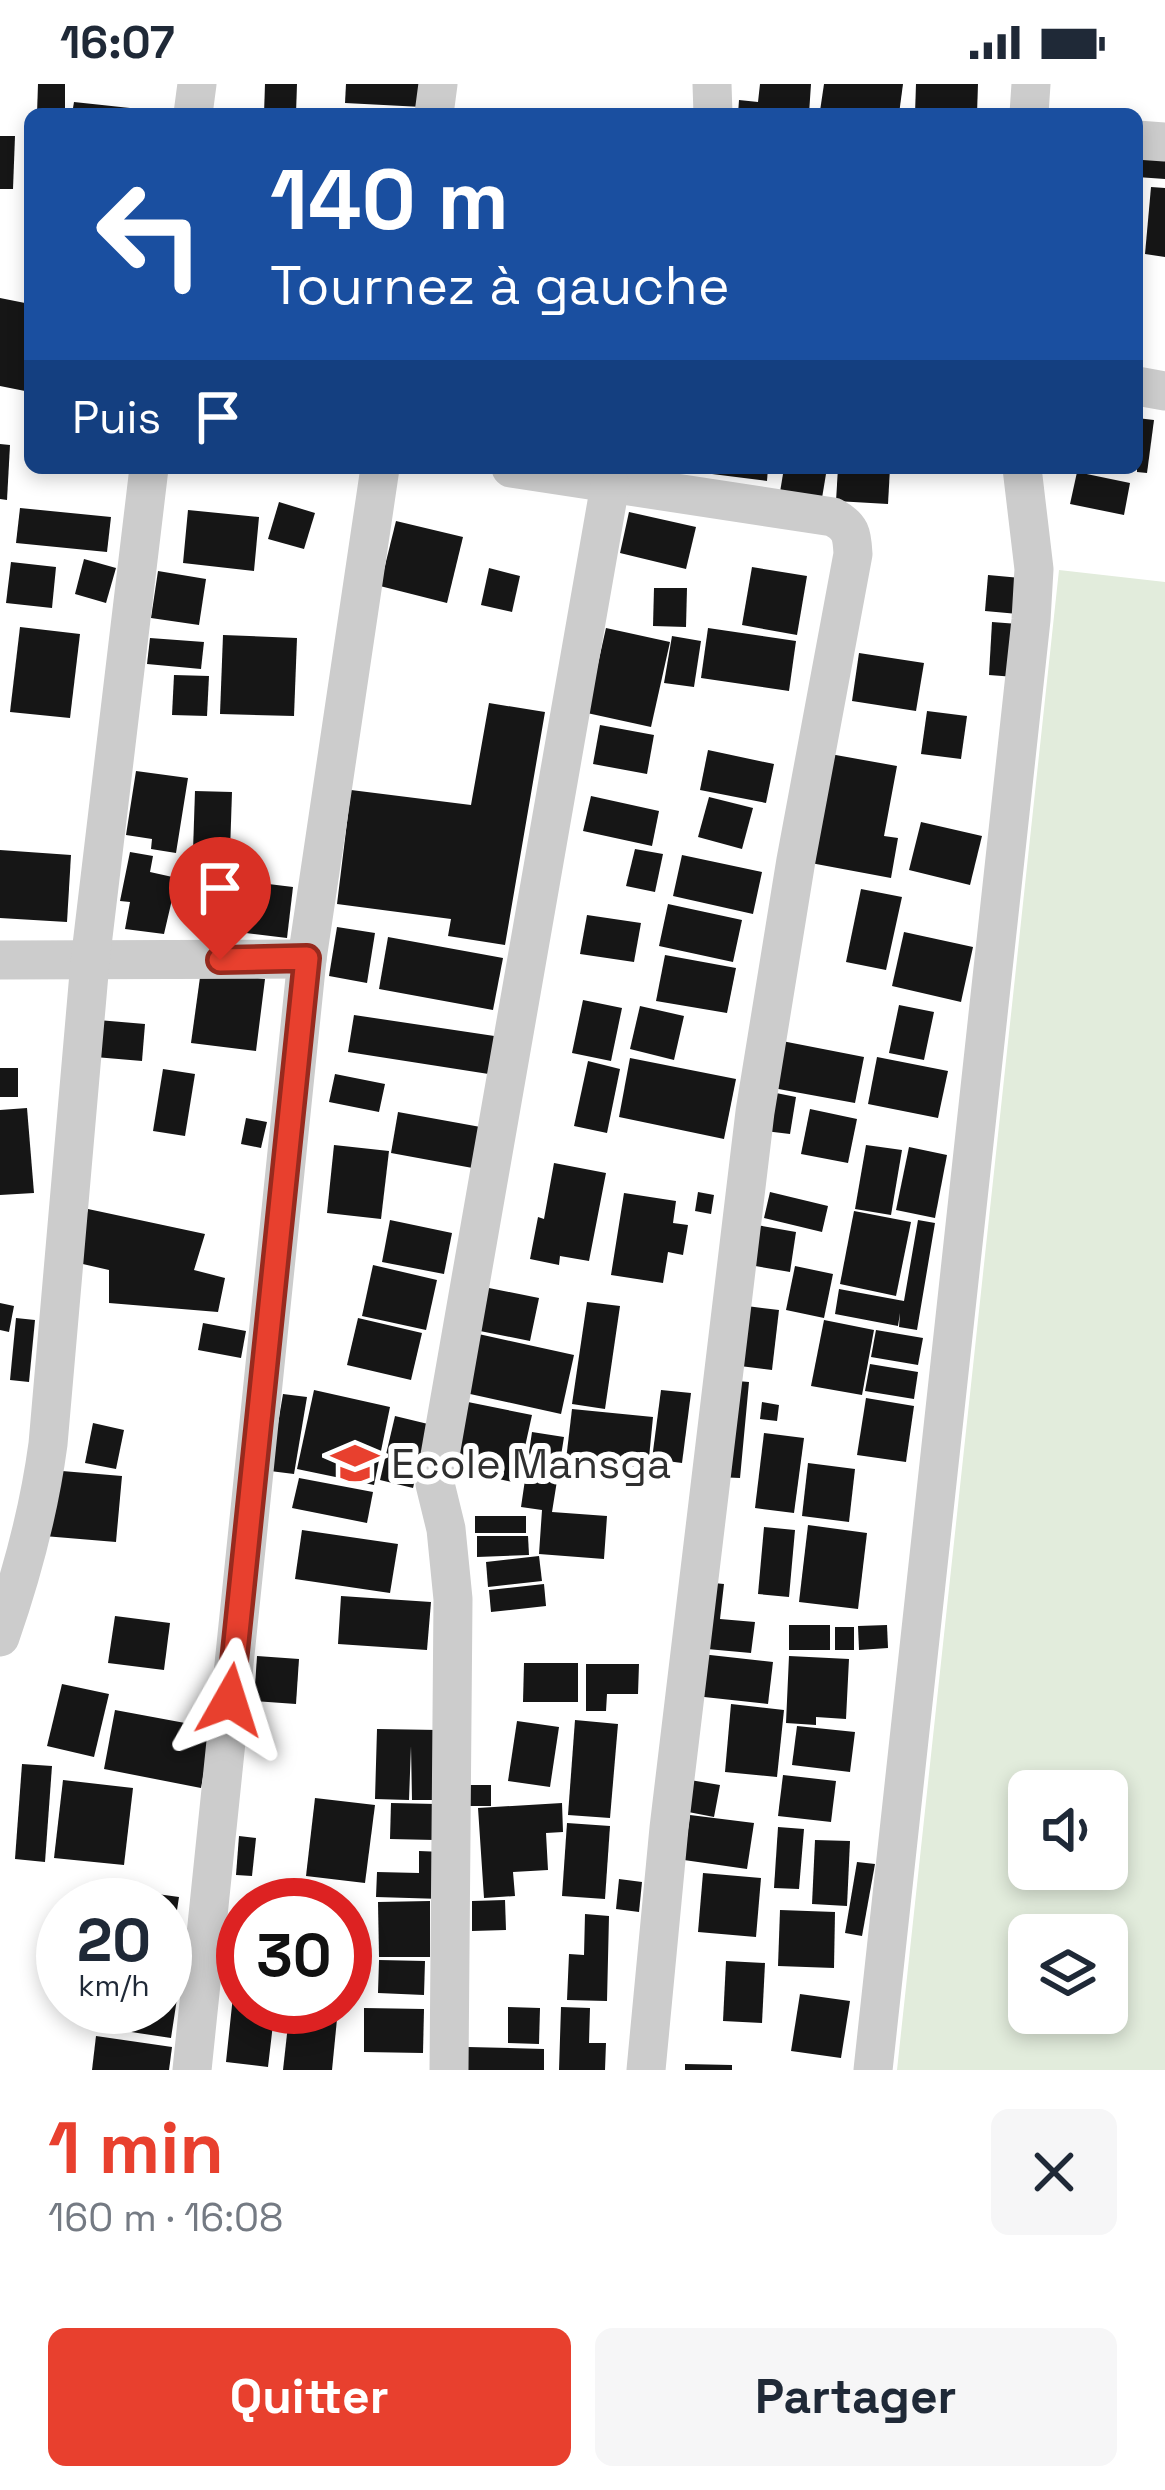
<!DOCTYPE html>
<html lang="fr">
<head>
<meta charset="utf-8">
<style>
	body { margin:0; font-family:"Space Grotesk",sans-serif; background:#f6f6f7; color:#1f2937; height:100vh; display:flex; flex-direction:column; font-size:45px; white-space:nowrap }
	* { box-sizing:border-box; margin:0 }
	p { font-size:39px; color:#747a83 }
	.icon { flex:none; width:66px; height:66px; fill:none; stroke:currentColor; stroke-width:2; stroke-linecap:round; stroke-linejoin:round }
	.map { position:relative; height:1986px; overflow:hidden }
	.drawer { display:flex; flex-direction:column; background:#fff; flex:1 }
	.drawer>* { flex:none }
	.banner { position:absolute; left:24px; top:24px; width:1119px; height:366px; border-radius:18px; box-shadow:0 6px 18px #0003; background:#1a4fa0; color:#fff; overflow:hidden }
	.tools { position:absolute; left:1008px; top:1686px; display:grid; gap:24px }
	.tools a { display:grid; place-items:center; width:120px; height:120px; border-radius:18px; background:#fff; box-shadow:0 6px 18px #0003; font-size:60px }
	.speed { position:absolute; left:36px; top:1794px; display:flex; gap:24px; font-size:60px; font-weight:700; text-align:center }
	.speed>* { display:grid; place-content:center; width:156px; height:156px; border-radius:50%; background:#fff; box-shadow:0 6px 18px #0003; line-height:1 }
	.speed small { font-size:30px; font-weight:400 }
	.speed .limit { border:18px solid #d22; background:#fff; color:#111 }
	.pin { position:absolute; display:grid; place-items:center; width:102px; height:102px; color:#fff; margin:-123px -51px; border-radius:50% 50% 50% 0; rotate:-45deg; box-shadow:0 0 12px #0007 }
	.pin .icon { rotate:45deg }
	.me { position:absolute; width:132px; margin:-66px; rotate:6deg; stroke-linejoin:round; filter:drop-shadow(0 0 9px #0008) }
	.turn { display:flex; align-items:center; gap:42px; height:252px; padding:0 48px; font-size:54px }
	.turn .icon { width:156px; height:156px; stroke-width:2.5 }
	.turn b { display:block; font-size:84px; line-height:102px }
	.then { display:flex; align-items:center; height:114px; padding:0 48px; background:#0003; gap:24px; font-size:45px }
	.round { display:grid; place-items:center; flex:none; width:126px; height:126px; border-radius:18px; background:#f6f6f7 }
	.summary { display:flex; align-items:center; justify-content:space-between; height:204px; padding:0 48px }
	h1 { font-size:72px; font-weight:600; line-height:90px; color:#e8402e }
	.button { display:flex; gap:24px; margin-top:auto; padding:24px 48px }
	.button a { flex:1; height:138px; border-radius:18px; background:#e8402e; color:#fff; font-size:48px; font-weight:600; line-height:138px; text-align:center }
	.button a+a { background:#f6f6f7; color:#1f2937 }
	.status { display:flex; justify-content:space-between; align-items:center; height:84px; padding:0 60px; background:#fff; direction:ltr }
	.status svg { height:33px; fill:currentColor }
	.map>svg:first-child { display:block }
</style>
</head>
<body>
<div class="status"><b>16:07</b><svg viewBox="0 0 49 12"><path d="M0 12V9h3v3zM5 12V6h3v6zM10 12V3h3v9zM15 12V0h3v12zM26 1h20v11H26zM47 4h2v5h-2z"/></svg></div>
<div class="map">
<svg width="1165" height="1986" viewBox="0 0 1165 1986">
	<rect width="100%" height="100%" fill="#fff"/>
	<path fill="#e2ecdc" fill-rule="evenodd" d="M1059 486 1165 498V1986H897ZM1029 1707H1107V1785H1029ZM1029 1851H1107V1929H1029Z"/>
	<g fill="#161616">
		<polygon points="38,0 65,0 65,30 37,30"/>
		<polygon points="265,0 297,0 296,30 264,30"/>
		<polygon points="346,0 423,0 422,23 345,19"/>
		<polygon points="760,0 811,0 809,30 738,30 739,16 758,18"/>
		<polygon points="824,0 903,0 899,30 820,27"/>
		<polygon points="916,0 978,0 977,30 915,30"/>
		<polygon points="74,18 158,27 158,30 72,30"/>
		<polygon points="0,52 15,52 13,105 0,105"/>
		<polygon points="1137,62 1165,65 1165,95 1137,93"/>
		<polygon points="1151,103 1165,104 1165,173 1145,170"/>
		<polygon points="0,214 30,220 30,308 0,302"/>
		<polygon points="1137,334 1154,336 1147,389 1137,388"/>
		<polygon points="0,360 10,361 7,416 0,415"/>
		<polygon points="704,384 768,384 767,397 704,389"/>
		<polygon points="784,384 827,384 822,414 780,408"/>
		<polygon points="838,384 890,384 888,420 836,417"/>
		<polygon points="1077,388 1130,399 1124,431 1070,420"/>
		<polygon points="279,418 315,429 304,465 268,455"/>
		<polygon points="20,424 111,433 107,468 16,459"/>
		<polygon points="188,426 259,433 254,487 183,479"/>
		<polygon points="629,428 696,443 686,485 620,469"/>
		<polygon points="396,437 463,453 447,519 380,502"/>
		<polygon points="84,475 116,484 106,519 75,510"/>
		<polygon points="11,478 56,483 52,524 6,519"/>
		<polygon points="752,483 807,492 797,551 742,541"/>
		<polygon points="489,484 520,492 512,528 481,521"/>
		<polygon points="158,487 206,495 199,541 151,534"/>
		<polygon points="988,491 1021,494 1018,530 985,527"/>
		<polygon points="654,504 687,504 686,543 653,542"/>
		<polygon points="992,538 1019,540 1015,593 989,591"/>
		<polygon points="20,543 80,550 70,634 10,628"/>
		<polygon points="606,544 670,558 651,643 587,629"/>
		<polygon points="708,544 796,557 789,607 701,594"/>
		<polygon points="223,551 297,554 294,632 220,630"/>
		<polygon points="672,552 701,557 694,603 664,599"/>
		<polygon points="150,554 204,558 201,585 147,580"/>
		<polygon points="859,569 924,579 916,627 852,617"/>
		<polygon points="174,591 209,592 207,632 172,631"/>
		<polygon points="489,619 545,628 505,861 448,852 451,835 337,820 351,706 471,721"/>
		<polygon points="927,627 967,632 961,675 921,670"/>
		<polygon points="600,641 654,651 647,690 593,680"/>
		<polygon points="708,666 774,680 766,719 700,706"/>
		<polygon points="819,668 897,682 884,752 898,754 891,794 800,777"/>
		<polygon points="136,687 188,694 176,769 151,765 152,755 126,751"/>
		<polygon points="195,707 232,708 230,768 193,767"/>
		<polygon points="591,712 659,727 652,762 583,747"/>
		<polygon points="709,713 753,724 742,765 698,753"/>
		<polygon points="921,738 982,752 970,801 909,786"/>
		<polygon points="635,765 663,770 655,808 626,802"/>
		<polygon points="0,766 71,771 67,838 0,834"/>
		<polygon points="130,768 153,772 150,788 177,794 164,850 125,845 130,818 120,817"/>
		<polygon points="682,771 762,788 753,830 673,812"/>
		<polygon points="243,797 293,803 287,854 237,848"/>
		<polygon points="861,805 902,813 886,886 846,878"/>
		<polygon points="668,820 742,836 733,878 659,862"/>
		<polygon points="587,831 641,839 634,878 580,870"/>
		<polygon points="337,843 375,849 367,899 329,892"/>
		<polygon points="904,848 973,863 961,918 892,902"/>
		<polygon points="388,853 503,874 493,926 379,905"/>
		<polygon points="665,871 736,884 727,929 656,917"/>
		<polygon points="201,886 265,895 256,967 191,959"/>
		<polygon points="583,916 622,924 611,977 572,969"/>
		<polygon points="899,921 934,928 924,976 889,969"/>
		<polygon points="640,922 684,932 674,976 630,965"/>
		<polygon points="354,931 501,953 495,991 348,968"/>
		<polygon points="98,936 145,940 142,977 95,973"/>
		<polygon points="782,957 864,973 855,1019 773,1004"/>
		<polygon points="877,973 948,987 938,1034 868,1020"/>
		<polygon points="630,974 736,995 724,1055 619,1033"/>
		<polygon points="588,977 620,985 607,1049 574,1042"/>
		<rect x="0" y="984" width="18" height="29"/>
		<polygon points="163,985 195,990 185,1052 153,1047"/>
		<polygon points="335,990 385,1000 379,1028 329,1018"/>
		<polygon points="771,1008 796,1013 790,1050 765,1047"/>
		<polygon points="27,1024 34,1109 0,1111 0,1026"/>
		<polygon points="810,1025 857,1035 848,1079 801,1070"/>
		<polygon points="398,1028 486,1044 478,1085 391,1069"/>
		<polygon points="246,1034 267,1038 261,1064 241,1060"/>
		<polygon points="334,1061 389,1067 381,1135 327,1129"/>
		<polygon points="866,1061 902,1066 891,1131 855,1125"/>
		<polygon points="909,1063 947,1071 935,1134 896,1126"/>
		<polygon points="554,1079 606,1089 589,1177 560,1172 559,1181 530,1175 538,1133 544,1135"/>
		<polygon points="698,1108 714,1111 711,1130 695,1127"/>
		<polygon points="770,1108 828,1122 822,1148 764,1134"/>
		<polygon points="624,1109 676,1117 673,1139 688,1141 683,1171 668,1168 663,1199 611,1191"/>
		<polygon points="88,1125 205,1150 194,1186 225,1194 218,1228 109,1219 109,1186 74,1178"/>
		<polygon points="854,1127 911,1138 896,1212 840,1200"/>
		<polygon points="390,1136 452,1149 444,1190 382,1178"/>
		<polygon points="918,1136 935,1139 917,1246 899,1243 900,1229 898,1242 835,1230 839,1205 904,1217"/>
		<polygon points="751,1140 796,1148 790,1188 744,1180"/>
		<polygon points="373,1181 437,1196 426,1246 362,1232"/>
		<polygon points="795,1182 833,1190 824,1234 786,1226"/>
		<polygon points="479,1202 539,1214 530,1257 470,1245"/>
		<polygon points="587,1218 620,1222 605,1325 572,1320"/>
		<polygon points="0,1219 14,1222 9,1248 0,1246"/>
		<polygon points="739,1221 779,1226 772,1286 732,1281"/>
		<polygon points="16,1234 35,1236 29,1298 10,1296"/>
		<polygon points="358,1234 422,1249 411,1296 347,1281"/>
		<polygon points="824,1236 874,1246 862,1311 811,1302"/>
		<polygon points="203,1239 246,1247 241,1274 198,1266"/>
		<polygon points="876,1246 923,1254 918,1281 871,1273"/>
		<polygon points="474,1249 574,1271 561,1330 461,1308"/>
		<polygon points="870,1280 918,1288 914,1315 865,1307"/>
		<polygon points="726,1296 749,1298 740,1394 717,1393"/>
		<polygon points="314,1306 390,1323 374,1401 297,1385"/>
		<polygon points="661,1306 691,1309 682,1379 652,1375"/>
		<polygon points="283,1310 307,1313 294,1390 270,1387"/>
		<polygon points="866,1314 914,1322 906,1378 857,1371"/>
		<polygon points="463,1317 532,1331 517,1399 448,1384"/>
		<polygon points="762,1318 779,1321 777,1337 760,1335"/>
		<polygon points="572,1325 653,1333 648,1384 566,1376"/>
		<polygon points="395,1332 428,1340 413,1404 380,1396"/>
		<polygon points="93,1339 124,1346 116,1385 85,1379"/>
		<polygon points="532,1348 564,1353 552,1428 607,1432 604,1475 539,1470 542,1426 521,1423"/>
		<polygon points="764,1349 804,1354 794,1429 755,1424"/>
		<polygon points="808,1379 855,1385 849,1438 802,1432"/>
		<polygon points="50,1386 122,1392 116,1458 44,1452"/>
		<polygon points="299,1394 373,1408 367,1439 292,1424"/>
		<rect x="475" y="1432" width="51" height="17"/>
		<polygon points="808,1441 867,1449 858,1525 799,1518"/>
		<polygon points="764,1443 795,1446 789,1513 758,1510"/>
		<polygon points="302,1446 398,1460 390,1509 295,1495"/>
		<polygon points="477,1452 528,1452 529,1471 477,1473"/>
		<polygon points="539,1472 542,1497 488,1503 486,1478"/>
		<polygon points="703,1498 724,1500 720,1535 755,1538 751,1569 696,1564"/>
		<polygon points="544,1500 546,1522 491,1528 489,1506"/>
		<polygon points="341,1512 431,1518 427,1566 338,1560"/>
		<polygon points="115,1532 170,1539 164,1586 108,1579"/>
		<rect x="789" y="1541" width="41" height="25"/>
		<polygon points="887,1541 888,1564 859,1566 858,1542"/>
		<rect x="835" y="1543" width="19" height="23"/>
		<polygon points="701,1570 773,1578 768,1620 695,1612"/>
		<polygon points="257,1572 299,1575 296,1620 254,1617"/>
		<polygon points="789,1572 849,1575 846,1635 816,1633 816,1641 786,1639"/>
		<polygon points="524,1579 578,1579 578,1618 523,1618"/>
		<polygon points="586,1580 639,1580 638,1610 607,1610 606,1627 586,1627"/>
		<polygon points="62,1600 109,1610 94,1673 47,1662"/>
		<polygon points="731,1620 784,1626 777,1693 725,1688"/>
		<polygon points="115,1626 212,1644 201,1704 104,1685"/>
		<polygon points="575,1636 618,1640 610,1734 568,1731"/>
		<polygon points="517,1637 559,1643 550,1703 508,1697"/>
		<polygon points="797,1642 855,1648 850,1688 792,1681"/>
		<polygon points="377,1645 439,1646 438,1716 412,1716 411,1662 409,1716 375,1715"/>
		<polygon points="22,1680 52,1682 45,1778 15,1775"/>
		<polygon points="783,1691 836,1697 831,1738 778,1732"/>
		<polygon points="684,1695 720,1701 714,1733 678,1726"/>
		<polygon points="63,1696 133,1704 124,1781 54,1774"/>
		<polygon points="464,1701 491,1701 491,1722 465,1722"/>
		<polygon points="315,1714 375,1721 365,1799 306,1792"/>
		<polygon points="391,1719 436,1720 435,1756 390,1755"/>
		<polygon points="562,1719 563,1748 546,1749 548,1786 513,1788 515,1812 484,1814 478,1724"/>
		<polygon points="690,1731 754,1739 747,1785 684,1776"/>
		<polygon points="567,1739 610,1742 605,1815 562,1812"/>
		<polygon points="778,1743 804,1745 799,1805 774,1804"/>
		<polygon points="239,1752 256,1754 252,1792 236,1791"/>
		<polygon points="815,1756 850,1757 847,1822 812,1820"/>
		<polygon points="419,1767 443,1768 442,1815 376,1813 377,1788 419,1789"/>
		<polygon points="857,1778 875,1780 862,1852 845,1849"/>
		<polygon points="703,1789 761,1794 756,1853 698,1848"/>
		<polygon points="619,1795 642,1798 639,1828 616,1825"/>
		<polygon points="128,1806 179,1813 169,1879 165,1878 165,1821 126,1821"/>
		<polygon points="505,1816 506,1846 472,1847 472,1817"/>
		<polygon points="430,1817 430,1873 379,1873 378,1818"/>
		<polygon points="780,1826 835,1828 834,1884 778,1882"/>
		<polygon points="585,1830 609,1832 607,1917 567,1916 569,1870 584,1871"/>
		<polygon points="379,1876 425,1877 424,1911 378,1909"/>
		<polygon points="726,1877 765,1879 762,1939 723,1937"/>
		<polygon points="165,1906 178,1908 171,1954 98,1943 101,1923 165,1923"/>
		<polygon points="800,1910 850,1917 841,1974 791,1967"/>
		<polygon points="233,1912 243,1913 243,1923 275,1923 268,1983 226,1978"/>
		<polygon points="290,1923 338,1925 332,1986 283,1986"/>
		<polygon points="508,1923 540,1924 539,1960 508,1959"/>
		<polygon points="561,1923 590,1924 589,1959 606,1959 605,1986 559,1986"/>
		<polygon points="364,1924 424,1925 423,1969 364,1968"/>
		<polygon points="96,1952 172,1963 169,1986 92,1986"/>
		<polygon points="468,1963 544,1965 544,1986 467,1986"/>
		<polygon points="685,1980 732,1981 732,1986 685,1986"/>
	</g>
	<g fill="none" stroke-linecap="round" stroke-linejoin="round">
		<g stroke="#ccc" stroke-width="39">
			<polyline points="712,0 713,30"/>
			<polyline points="193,30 197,0"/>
			<polyline points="434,30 438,0"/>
			<polyline points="1029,30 1031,0"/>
			<polyline points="1137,56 1165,58"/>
			<polyline points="1137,302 1165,307"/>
			<path d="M511 384 833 433C851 443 852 450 853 470L796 776 755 1028 669 1744 646 1986"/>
			<polyline points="0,876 307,875"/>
			<path d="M0 1553C22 1490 39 1427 48 1360L90 878 149 384"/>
			<polyline points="192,1986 307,875 380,384"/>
			<polyline points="449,1986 453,1515 446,1445 435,1400 610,401"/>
			<polyline points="873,1986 1031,536 1034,485 1022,384"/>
		</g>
	</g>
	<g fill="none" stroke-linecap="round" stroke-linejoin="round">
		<defs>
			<polyline id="route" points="220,876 307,874 230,1616"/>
		</defs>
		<use href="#route" stroke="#972a1e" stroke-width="30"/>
		<use href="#route" stroke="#e8402e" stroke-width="21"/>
	</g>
	<defs>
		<symbol id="school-bare" viewBox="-9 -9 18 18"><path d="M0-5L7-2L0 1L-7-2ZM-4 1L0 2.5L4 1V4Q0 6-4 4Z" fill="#e8402e" stroke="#fff" stroke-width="2.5" paint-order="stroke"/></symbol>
	</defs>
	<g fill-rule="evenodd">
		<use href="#school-bare" x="322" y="1346" width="66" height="66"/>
	</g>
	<g text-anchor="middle" stroke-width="12" stroke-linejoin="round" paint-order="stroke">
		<g font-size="42" fill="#2f2f2f" stroke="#fff" text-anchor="start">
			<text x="391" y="1394">Ecole Mansga</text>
		</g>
	</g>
</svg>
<div class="tools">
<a><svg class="icon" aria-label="sound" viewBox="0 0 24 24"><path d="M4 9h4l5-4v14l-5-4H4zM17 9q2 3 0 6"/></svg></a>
<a><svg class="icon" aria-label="layers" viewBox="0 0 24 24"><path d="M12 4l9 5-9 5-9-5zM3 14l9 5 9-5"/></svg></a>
</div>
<div class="speed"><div>20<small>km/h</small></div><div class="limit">30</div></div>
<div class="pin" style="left:220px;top:876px;background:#d93025"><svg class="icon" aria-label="arrive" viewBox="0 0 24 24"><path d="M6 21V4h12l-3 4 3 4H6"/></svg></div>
<svg class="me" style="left:230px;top:1616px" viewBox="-20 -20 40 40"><path d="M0-17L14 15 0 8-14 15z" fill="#e8402e" stroke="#fff" stroke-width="4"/></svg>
<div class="banner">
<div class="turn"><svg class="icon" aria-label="left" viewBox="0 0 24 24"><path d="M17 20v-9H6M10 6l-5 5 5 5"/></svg><div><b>140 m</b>Tournez à gauche</div></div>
<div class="then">Puis<svg class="icon" aria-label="arrive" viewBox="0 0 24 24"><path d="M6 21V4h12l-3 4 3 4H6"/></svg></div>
</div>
</div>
<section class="drawer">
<div class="summary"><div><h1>1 min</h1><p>160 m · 16:08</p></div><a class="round"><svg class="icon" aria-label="close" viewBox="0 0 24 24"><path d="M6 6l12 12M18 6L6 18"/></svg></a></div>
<div class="button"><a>Quitter</a><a>Partager</a></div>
</section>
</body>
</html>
